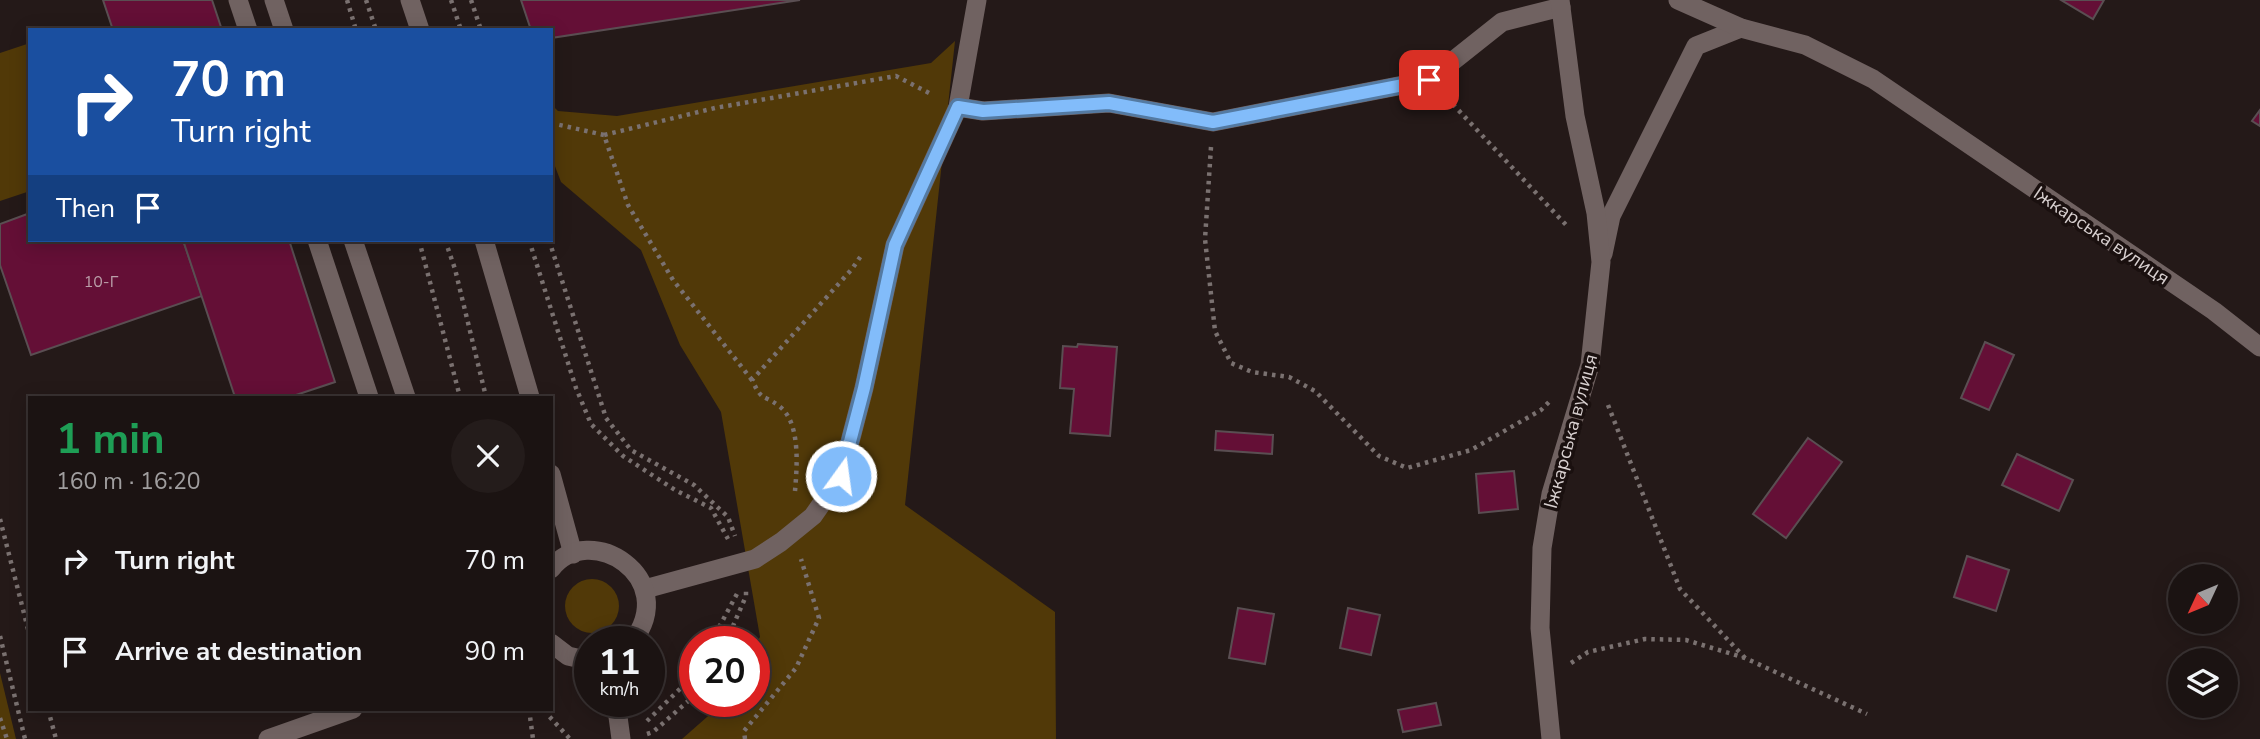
<!DOCTYPE html>
<html lang="en">
<head>
<meta charset="utf-8">
<style>
	body { margin:0; font-family:"Nunito Sans",sans-serif; background:#241c1b; color:#f1f3f6; height:100vh; display:flex; flex-direction:column; font-size:26px; white-space:nowrap }
	* { box-sizing:border-box; margin:0 }
	p { font-size:23px; color:#a09e9f }
	.icon { flex:none; width:38px; height:38px; fill:none; stroke:currentColor; stroke-width:2; stroke-linecap:round; stroke-linejoin:round }
	.map { position:relative; flex:1; overflow:hidden }
	.side { position:absolute; left:28px; top:396px; width:525px; height:315px; display:flex; flex-direction:column; background:#1b1312; border-radius:0px; box-shadow:0 4px 18px #0003,0 0 0 2px #393232 }
	.side>* { flex:none }
	.hud { position:absolute; left:28px; top:28px; width:525px; height:214px; border-radius:0px; box-shadow:0 4px 18px #0003,0 0 0 2px #393232; background:#1a4fa0; color:#fff; overflow:hidden }
	.needle { width:46px; rotate:226deg }
	.fabs { position:absolute; left:2168px; top:564px; display:grid; gap:14px }
	.fabs a { display:grid; place-items:center; width:70px; height:70px; border-radius:50%; background:#1b1312; box-shadow:0 4px 18px #0003,0 0 0 2px #393232; font-size:35px }
	.speed { position:absolute; left:574px; top:626px; display:flex; gap:14px; font-size:35px; font-weight:700; text-align:center }
	.speed>* { display:grid; place-content:center; width:91px; height:91px; border-radius:50%; background:#1b1312; box-shadow:0 4px 18px #0003,0 0 0 2px #393232; line-height:1 }
	.speed small { font-size:18px; font-weight:400 }
	.speed .limit { border:10px solid #d22; background:#fff; color:#111 }
	.pin { position:absolute; display:grid; place-items:center; width:60px; height:60px; color:#fff; margin:-30px; border-radius:14px; box-shadow:0 4px 10px #0006 }
	.me { position:absolute; width:77px; margin:-38px; rotate:14deg; stroke-linejoin:round; filter:drop-shadow(0 0 5px #0008) }
	.turn { display:flex; align-items:center; gap:24px; height:147px; padding:0 28px; font-size:32px }
	.turn .icon { width:91px; height:91px; stroke-width:2.5 }
	.turn b { display:block; font-size:49px; line-height:60px }
	.then { display:flex; align-items:center; height:66px; padding:0 28px; background:#0003; gap:14px; font-size:26px }
	.round { display:grid; place-items:center; flex:none; width:74px; height:74px; border-radius:37px; background:#241c1b }
	.head { display:flex; align-items:center; justify-content:space-between; height:119px; padding:0 28px }
	h1 { font-size:42px; font-weight:700; line-height:52px; color:#1e9e55 }
	ul { padding:0; list-style:none }
	li { display:flex; align-items:center; gap:21px; height:91px; padding:0 28px }
	li div { flex:1 }
	li b { display:block; font-size:26px }
	li em { font-style:normal }
	.map>svg:first-child { display:block }
</style>
</head>
<body>
<div class="map">
<svg width="2260" height="739" viewBox="0 0 2260 739">
	<rect width="100%" height="100%" fill="#241918"/>
	<g fill="#513908">
		<polygon points="955,41 905,505 1055,612 1056,739 682,739 724,702 754,702 754,647 760,637 721,412 680,345 641,250 561,182 551,156 551,104 558,111 617,116 931,63"/>
		<polygon points="30,43 30,191 0,201 0,53"/>
		<circle cx="592" cy="606" r="27"/>
		<polygon points="0,673 16,739 0,739"/>
	</g>
	<g fill="#640f36" stroke="#5a4e52" stroke-width="2">
		<polygon points="103,0 212,0 222,30 113,30"/>
		<polygon points="521,0 800,0 551,38 551,30 531,30"/>
		<polygon points="2061,0 2104,0 2093,19"/>
		<polygon points="2260,110 2260,126 2252,121"/>
		<polygon points="30,213 30,240 183,240 202,296 31,355 0,265 0,224"/>
		<polygon points="183,240 289,240 335,382 290,397 235,397"/>
		<polygon points="1985,342 2014,355 1989,410 1961,398"/>
		<polygon points="1078,344 1117,347 1110,436 1070,433 1074,389 1060,388 1063,346 1077,347"/>
		<polygon points="1216,431 1273,435 1272,454 1215,450"/>
		<polygon points="1808,438 1842,462 1786,538 1753,514"/>
		<polygon points="2017,454 2073,480 2059,511 2002,485"/>
		<polygon points="1514,471 1518,509 1479,513 1476,474"/>
		<polygon points="1967,556 2009,570 1996,611 1954,597"/>
		<polygon points="1238,608 1274,614 1265,664 1229,658"/>
		<polygon points="1348,608 1380,615 1371,655 1340,648"/>
		<polygon points="1436,703 1441,725 1403,732 1398,710"/>
	</g>
	<g fill="none" stroke-linecap="round" stroke-linejoin="round">
		<g stroke="#7a7170" stroke-width="4.5" stroke-dasharray="3.5 5" stroke-linecap="butt">
			<polyline points="347,0 356,30"/>
			<polyline points="366,0 376,30"/>
			<polyline points="451,0 461,30"/>
			<polyline points="471,0 481,30"/>
			<polyline points="1447,98 1568,227"/>
			<polyline points="551,123 604,135"/>
			<polyline points="1211,147 1205,239 1215,331 1231,363 1252,372 1289,377 1315,391 1379,456 1407,468 1471,450 1541,410 1549,402"/>
			<polyline points="419,240 460,397"/>
			<polyline points="445,240 455,269 486,397"/>
			<polyline points="529,240 576,388 591,424 623,456 675,490 711,508 728,539"/>
			<polyline points="549,240 606,418 631,450 694,485 728,517 735,536"/>
			<polyline points="752,380 673,280 628,205 604,135 715,108 896,76 933,95"/>
			<polyline points="1608,405 1680,589 1745,658"/>
			<path d="M795 491C797 467 801 422 779 406 762 393 763 403 752 380L852 269 863 253"/>
			<polyline points="0,519 30,637"/>
			<polyline points="0,636 25,739"/>
			<polyline points="711,642 738,592"/>
			<polyline points="726,642 746,596 746,588"/>
			<polyline points="1571,663 1588,652 1645,639 1686,640 1745,658 1867,714"/>
			<polyline points="48,709 56,739"/>
			<polyline points="529,709 533,739"/>
			<polyline points="547,709 548,715 570,739"/>
			<polyline points="0,718 7,739"/>
			<polyline points="647,721 689,680 695,671"/>
			<polyline points="647,734 653,732 695,695"/>
			<polyline points="745,739 744,731 796,668 819,618 801,559"/>
		</g>
		<g stroke="#706261" stroke-width="19">
			<polyline points="238,0 248,30"/>
			<polyline points="274,0 284,30"/>
			<polyline points="958,107 983,111 1109,103 1213,122 1429,80 1502,22 1561,7"/>
			<polyline points="317,240 369,397"/>
			<polyline points="353,240 406,397"/>
			<polyline points="1603,254 1611,216 1696,46 1741,28"/>
			<polyline points="645,589 755,559 781,542 813,516 841,476 864,388 895,245 958,107 977,0"/>
			<polyline points="616,702 621,739"/>
			<polyline points="268,739 353,709"/>
		</g>
		<g stroke="#706261" stroke-width="19">
			<polyline points="410,0 420,30"/>
			<polyline points="1678,0 1741,28 1805,45 1873,79 2214,311 2260,347"/>
			<polyline points="484,240 530,397"/>
			<polyline points="551,474 573,554"/>
			<path d="M551 569C589 519 682 578 632 642"/>
			<polyline points="551,643 568,656 590,661"/>
			<polyline points="1551,739 1540,628 1542,548 1551,494 1590,365 1601,262 1596,213 1575,116 1560,0"/>
		</g>
	</g>
	<g fill="none" stroke-linecap="round" stroke-linejoin="round">
		<defs>
			<polyline id="route" points="841,476 864,388 895,245 958,107 983,111 1109,103 1213,122 1429,80"/>
		</defs>
		<use href="#route" stroke="#547aa2" stroke-width="18"/>
		<use href="#route" stroke="#82bcfa" stroke-width="12"/>
	</g>
	<g text-anchor="middle" stroke-width="7" stroke-linejoin="round" paint-order="stroke">
		<g font-size="16" fill="#ba9fa9">
			<text x="101" y="287">10-Г</text>
		</g>
		<g font-size="19" fill="#d7cfcf" stroke="#1a100f">
			<text transform="translate(2102 235) rotate(34)" y="7">Іжкарська вулиця</text>
			<text transform="translate(1570 431) rotate(-75)" y="7">Іжкарська вулиця</text>
		</g>
	</g>
</svg>
<div class="fabs">
<a><svg class="needle" viewBox="-14 -14 28 28"><path d="M0-13l5 13h-10z" fill="#e53935"/><path d="M0 13l5-13h-10z" fill="#a09e9f"/></svg></a>
<a><svg class="icon" aria-label="layers" viewBox="0 0 24 24"><path d="M12 4l9 5-9 5-9-5zM3 14l9 5 9-5"/></svg></a>
</div>
<div class="speed"><div>11<small>km/h</small></div><div class="limit">20</div></div>
<div class="pin" style="left:1429px;top:80px;background:#d93025"><svg class="icon" aria-label="arrive" viewBox="0 0 24 24"><path d="M6 21V4h12l-3 4 3 4H6"/></svg></div>
<svg class="me" style="left:841px;top:476px" viewBox="-20 -20 40 40"><circle r="17" fill="#82bcfa" stroke="#fff" stroke-width="3"/><path d="M0-11L8 9 0 5-8 9z" fill="#fff"/></svg>
<div class="hud">
<div class="turn"><svg class="icon" aria-label="right" viewBox="0 0 24 24"><path d="M7 20v-9h11M14 6l5 5-5 5"/></svg><div><b>70 m</b>Turn right</div></div>
<div class="then">Then<svg class="icon" aria-label="arrive" viewBox="0 0 24 24"><path d="M6 21V4h12l-3 4 3 4H6"/></svg></div>
</div>
<section class="side">
<div class="head"><div><h1>1 min</h1><p>160 m · 16:20</p></div><a class="round"><svg class="icon" aria-label="close" viewBox="0 0 24 24"><path d="M6 6l12 12M18 6L6 18"/></svg></a></div>
<ul>
<li><svg class="icon" aria-label="right" viewBox="0 0 24 24"><path d="M7 20v-9h11M14 6l5 5-5 5"/></svg><div><b>Turn right</b></div><em>70 m</em></li>
<li><svg class="icon" aria-label="arrive" viewBox="0 0 24 24"><path d="M6 21V4h12l-3 4 3 4H6"/></svg><div><b>Arrive at destination</b></div><em>90 m</em></li>
</ul>
</section>
</div>
</body>
</html>
